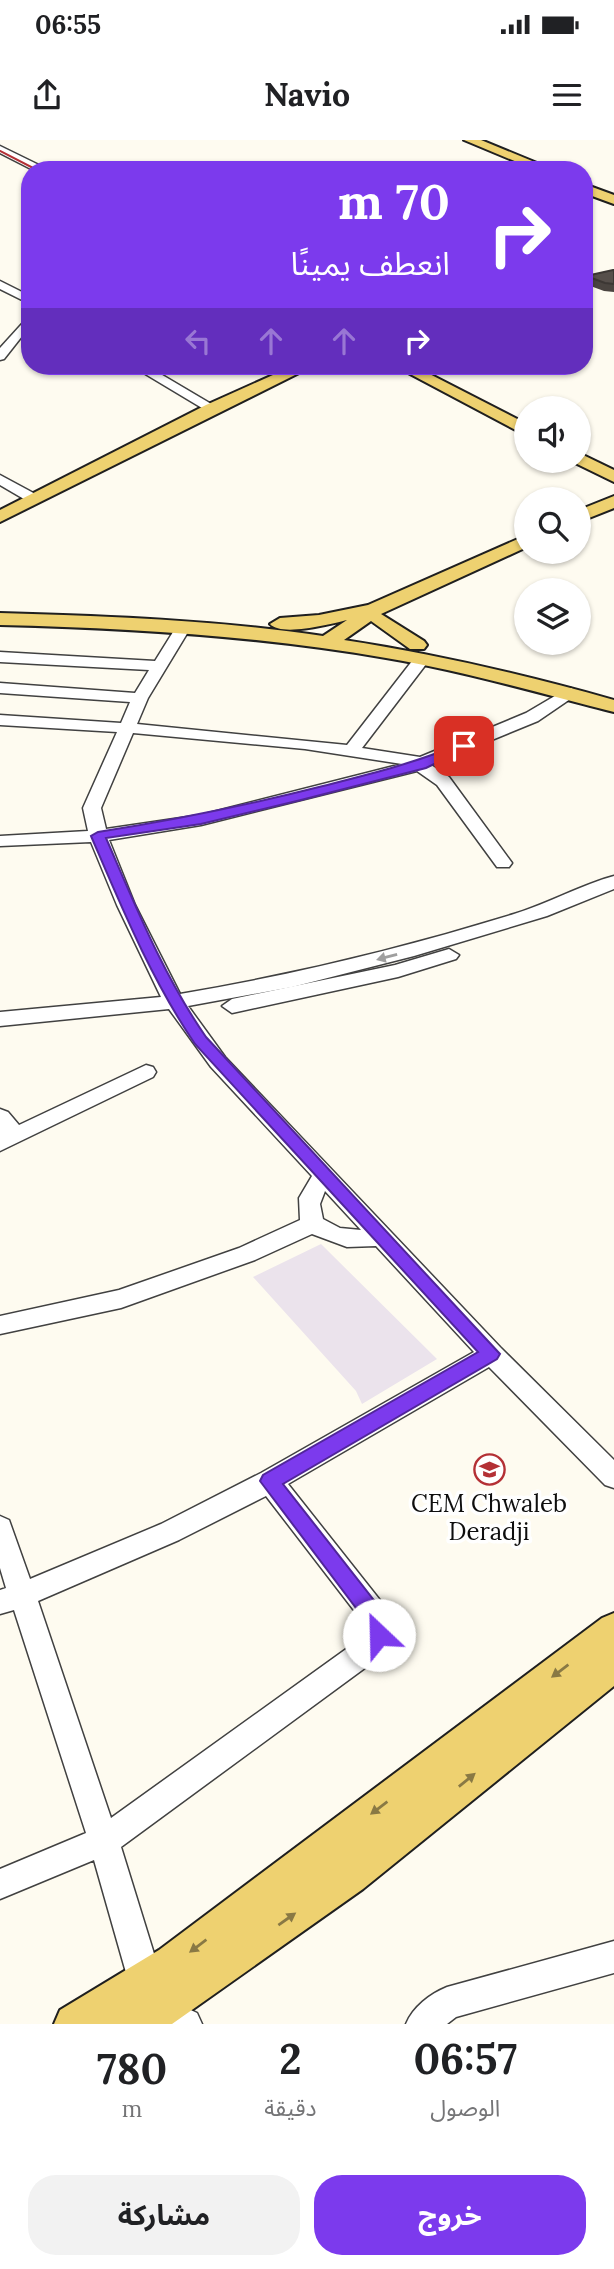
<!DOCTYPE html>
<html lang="ar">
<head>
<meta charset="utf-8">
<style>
	body { margin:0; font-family:Lora,"Noto Sans Arabic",serif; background:#f2f2f2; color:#202124; direction:rtl; height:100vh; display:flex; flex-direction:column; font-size:26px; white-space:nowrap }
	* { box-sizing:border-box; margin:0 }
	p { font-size:23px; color:#757577 }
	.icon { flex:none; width:38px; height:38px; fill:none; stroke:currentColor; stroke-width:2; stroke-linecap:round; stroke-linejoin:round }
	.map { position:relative; height:1884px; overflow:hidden; direction:ltr }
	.side { display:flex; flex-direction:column; background:#fff; flex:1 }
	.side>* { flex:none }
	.banner { position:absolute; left:21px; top:21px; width:572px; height:214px; border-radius:28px; box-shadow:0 2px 5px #0004; direction:rtl; background:#7c3aed; color:#fff; overflow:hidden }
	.controls { position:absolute; left:514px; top:256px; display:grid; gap:14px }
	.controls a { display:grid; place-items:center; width:77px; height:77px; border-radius:50%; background:#fff; box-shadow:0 2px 5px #0004; font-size:35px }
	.pin { position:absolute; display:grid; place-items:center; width:60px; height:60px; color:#fff; margin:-30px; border-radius:14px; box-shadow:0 4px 10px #0006 }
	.me { position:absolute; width:77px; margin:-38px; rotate:336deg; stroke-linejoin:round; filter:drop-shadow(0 0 5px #0008) }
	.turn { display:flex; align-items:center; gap:24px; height:147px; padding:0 28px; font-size:32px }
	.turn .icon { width:91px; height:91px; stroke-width:2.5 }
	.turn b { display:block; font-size:49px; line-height:60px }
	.lanes { display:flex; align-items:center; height:66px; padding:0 28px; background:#0003; justify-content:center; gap:35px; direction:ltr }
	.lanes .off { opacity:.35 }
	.eta { display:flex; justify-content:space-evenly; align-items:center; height:119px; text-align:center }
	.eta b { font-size:42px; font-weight:700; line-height:49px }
	.primary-button { display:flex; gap:14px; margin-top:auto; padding:14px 28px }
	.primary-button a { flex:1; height:80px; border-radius:28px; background:#7c3aed; color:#fff; font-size:28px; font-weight:700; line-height:80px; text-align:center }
	.primary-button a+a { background:#f2f2f2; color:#202124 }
	.status { display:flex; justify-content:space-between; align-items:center; height:49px; padding:0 35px; background:#fff; direction:ltr }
	.status svg { height:19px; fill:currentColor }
	header { display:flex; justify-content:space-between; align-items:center; height:91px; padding:0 28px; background:#fff; font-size:32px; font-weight:700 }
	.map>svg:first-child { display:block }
</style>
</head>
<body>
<div class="status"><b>06:55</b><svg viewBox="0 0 49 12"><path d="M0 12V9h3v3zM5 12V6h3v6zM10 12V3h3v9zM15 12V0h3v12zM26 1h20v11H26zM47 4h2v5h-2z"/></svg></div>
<header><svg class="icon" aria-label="menu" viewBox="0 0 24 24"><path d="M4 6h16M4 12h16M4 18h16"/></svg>Navio<svg class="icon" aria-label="share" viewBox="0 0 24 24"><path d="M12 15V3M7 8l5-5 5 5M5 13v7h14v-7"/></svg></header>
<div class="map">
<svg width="614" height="1884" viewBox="0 0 614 1884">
	<rect width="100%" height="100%" fill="#fefbf0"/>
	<polygon fill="#ebe3ec" points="321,1104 437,1219 362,1264 356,1251 253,1137"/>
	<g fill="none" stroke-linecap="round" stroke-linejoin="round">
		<defs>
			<g id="minor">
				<polygon points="0,6 45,28 46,30 33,30 0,13"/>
				<polygon points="0,141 30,156 30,164 0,149"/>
				<polygon points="30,175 30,186 4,219 0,220 0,208"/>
				<polygon points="132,226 147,226 218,268 207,271"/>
				<polygon points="0,335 39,356 41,359 29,362 0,345"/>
				<path d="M183 482 191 487 148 558 137 584 347 605 416 516 422 514 430 519 362 608 420 617 526 573 565 550 571 548 579 553 538 581 431 625 449 637 512 723 509 727H497L437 645 417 631 201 685 109 700 135 765 180 854C293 835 404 808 514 774 547 764 583 744 614 736V749L547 776 414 816 292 847 188 866 225 917 500 1207 614 1320V1348L605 1345 489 1227 288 1344 383 1464C401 1495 390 1502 369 1525L121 1707 168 1859 197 1873 202 1884H151L146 1881 129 1843 94 1720 0 1759V1729L86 1693 14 1470 0 1474V1450L6 1448 0 1428V1376L9 1380 30 1439 161 1384 261 1333 474 1212 376 1106 347 1107 312 1094 255 1120 121 1168 0 1194V1176L119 1150 239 1108 300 1080 299 1058 312 1036 211 927 169 869 0 886V872L161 857 117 765 91 702 0 706V696L88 691 83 668 117 592 0 585V575L121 583 130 562 0 553V543L135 553 149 530 0 522V512L155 521 178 484ZM133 593 305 609 402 624 201 675 106 689 101 668ZM325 1051 361 1090 340 1088 323 1079 320 1064ZM266 1356 363 1482 365 1490 349 1507 111 1678 38 1461 179 1400Z"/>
				<polygon points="449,809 459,815 456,819 398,837 232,873 222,866 232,859 395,825"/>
				<polygon points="146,925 153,927 156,932 153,937 0,1011 0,969 8,972 19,985"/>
				<path d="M614 1801V1833L456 1877 447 1884H406C413 1867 430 1854 447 1847Z"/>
			</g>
			<g id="major">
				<polygon points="464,0 481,0 554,30 536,30"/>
				<polygon points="584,44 614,55 614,64 584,53"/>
				<polygon points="293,226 313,226 0,382 0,370 206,265"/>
				<polygon points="395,226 414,226 527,284 527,296"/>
				<polygon points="579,313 614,330 614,342 573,322 579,320"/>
				<polygon points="614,356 614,368 579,382 579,370"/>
				<path d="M527 395V407L381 474 424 501 427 505 424 509H410L371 481 344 500C436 514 525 535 614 560V572C538 553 464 531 386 518 259 496 130 488 0 485V473C108 476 216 480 323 496L347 480C331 484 281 497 270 484L280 478 319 475 368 465Z"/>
				<polygon points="614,1473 614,1546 363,1749 172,1884 54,1884 60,1870 159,1810 602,1478"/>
			</g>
		</defs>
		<use href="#minor" stroke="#414141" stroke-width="3"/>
		<use href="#major" stroke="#1f1f1f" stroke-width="4"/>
		<use href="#minor" fill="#fff" fill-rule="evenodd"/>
		<use href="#major" fill="#eed170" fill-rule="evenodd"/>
		<polyline stroke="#b43035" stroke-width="2" points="0,11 37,30"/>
	</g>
	<polygon fill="#4a4440" points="614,130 614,152 604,151 585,144 586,136"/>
	<polygon fill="#564f4b" stroke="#3c3734" stroke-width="2" points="613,130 614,130 614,144 605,143 586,136"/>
	<defs><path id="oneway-solid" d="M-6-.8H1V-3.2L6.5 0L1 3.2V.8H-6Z" transform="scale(1.75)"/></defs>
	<use fill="#9f9f9f" href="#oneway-solid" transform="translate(387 817) rotate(165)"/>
	<g fill="#897944">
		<use href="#oneway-solid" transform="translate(560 1531) rotate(143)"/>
		<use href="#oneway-solid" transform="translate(467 1640) rotate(-39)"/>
		<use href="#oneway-solid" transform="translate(379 1668) rotate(143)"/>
		<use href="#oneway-solid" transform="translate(287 1779) rotate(-35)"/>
		<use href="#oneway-solid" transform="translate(198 1806) rotate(143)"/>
	</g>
	<path fill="#7c3aed" stroke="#51269a" stroke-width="2" d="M460 604 471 606 426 628 301 660 201 684 106 698C136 767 163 835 206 897L500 1214 497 1219 283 1344 387 1477 390 1495 387 1502 379 1504 372 1502 365 1480 260 1341 263 1335 478 1212 195 904C151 839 122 768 91 696L98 692C174 680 248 665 323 646 370 634 415 623 460 604Z"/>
	<defs>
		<symbol id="school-ring" viewBox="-11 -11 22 22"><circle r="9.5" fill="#fff" stroke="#b43035" stroke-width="1.5"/><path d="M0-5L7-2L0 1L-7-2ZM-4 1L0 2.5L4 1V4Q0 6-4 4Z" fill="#b43035"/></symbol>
	</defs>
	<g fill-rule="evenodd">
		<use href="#school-ring" x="472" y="1312" width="35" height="35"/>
	</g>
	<g text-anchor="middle" stroke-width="7" stroke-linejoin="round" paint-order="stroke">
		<g font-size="24" fill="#0e0e0e" stroke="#fff">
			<text x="489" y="1372">CEM Chwaleb<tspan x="489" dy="28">Deradji</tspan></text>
		</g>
	</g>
</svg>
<div class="controls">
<a><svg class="icon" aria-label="sound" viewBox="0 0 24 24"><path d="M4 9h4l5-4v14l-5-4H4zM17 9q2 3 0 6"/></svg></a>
<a><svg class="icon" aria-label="search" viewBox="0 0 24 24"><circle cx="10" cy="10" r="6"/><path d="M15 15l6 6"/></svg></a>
<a><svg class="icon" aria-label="layers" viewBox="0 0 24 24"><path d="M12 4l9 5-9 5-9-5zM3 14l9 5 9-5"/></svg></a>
</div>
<div class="pin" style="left:464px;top:606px;background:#d93025"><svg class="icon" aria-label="arrive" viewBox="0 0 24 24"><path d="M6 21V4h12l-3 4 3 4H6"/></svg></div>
<svg class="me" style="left:379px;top:1495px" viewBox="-20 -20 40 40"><circle r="19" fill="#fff"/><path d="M0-13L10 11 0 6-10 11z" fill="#7c3aed"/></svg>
<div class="banner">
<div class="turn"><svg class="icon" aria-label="right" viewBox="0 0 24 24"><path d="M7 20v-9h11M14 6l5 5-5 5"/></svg><div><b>70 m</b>انعطف يمينًا</div></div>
<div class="lanes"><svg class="icon off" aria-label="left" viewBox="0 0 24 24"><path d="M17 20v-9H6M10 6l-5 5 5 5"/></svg><svg class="icon off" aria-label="ahead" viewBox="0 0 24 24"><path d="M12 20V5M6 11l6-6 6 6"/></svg><svg class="icon off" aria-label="ahead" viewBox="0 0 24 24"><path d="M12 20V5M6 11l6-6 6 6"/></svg><svg class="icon" aria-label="right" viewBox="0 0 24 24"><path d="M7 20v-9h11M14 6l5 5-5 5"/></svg></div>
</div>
</div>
<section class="side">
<div class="eta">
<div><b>06:57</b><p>الوصول</p></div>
<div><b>2</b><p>دقيقة</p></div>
<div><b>780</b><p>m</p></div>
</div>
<div class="primary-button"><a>خروج</a><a>مشاركة</a></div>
</section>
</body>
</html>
